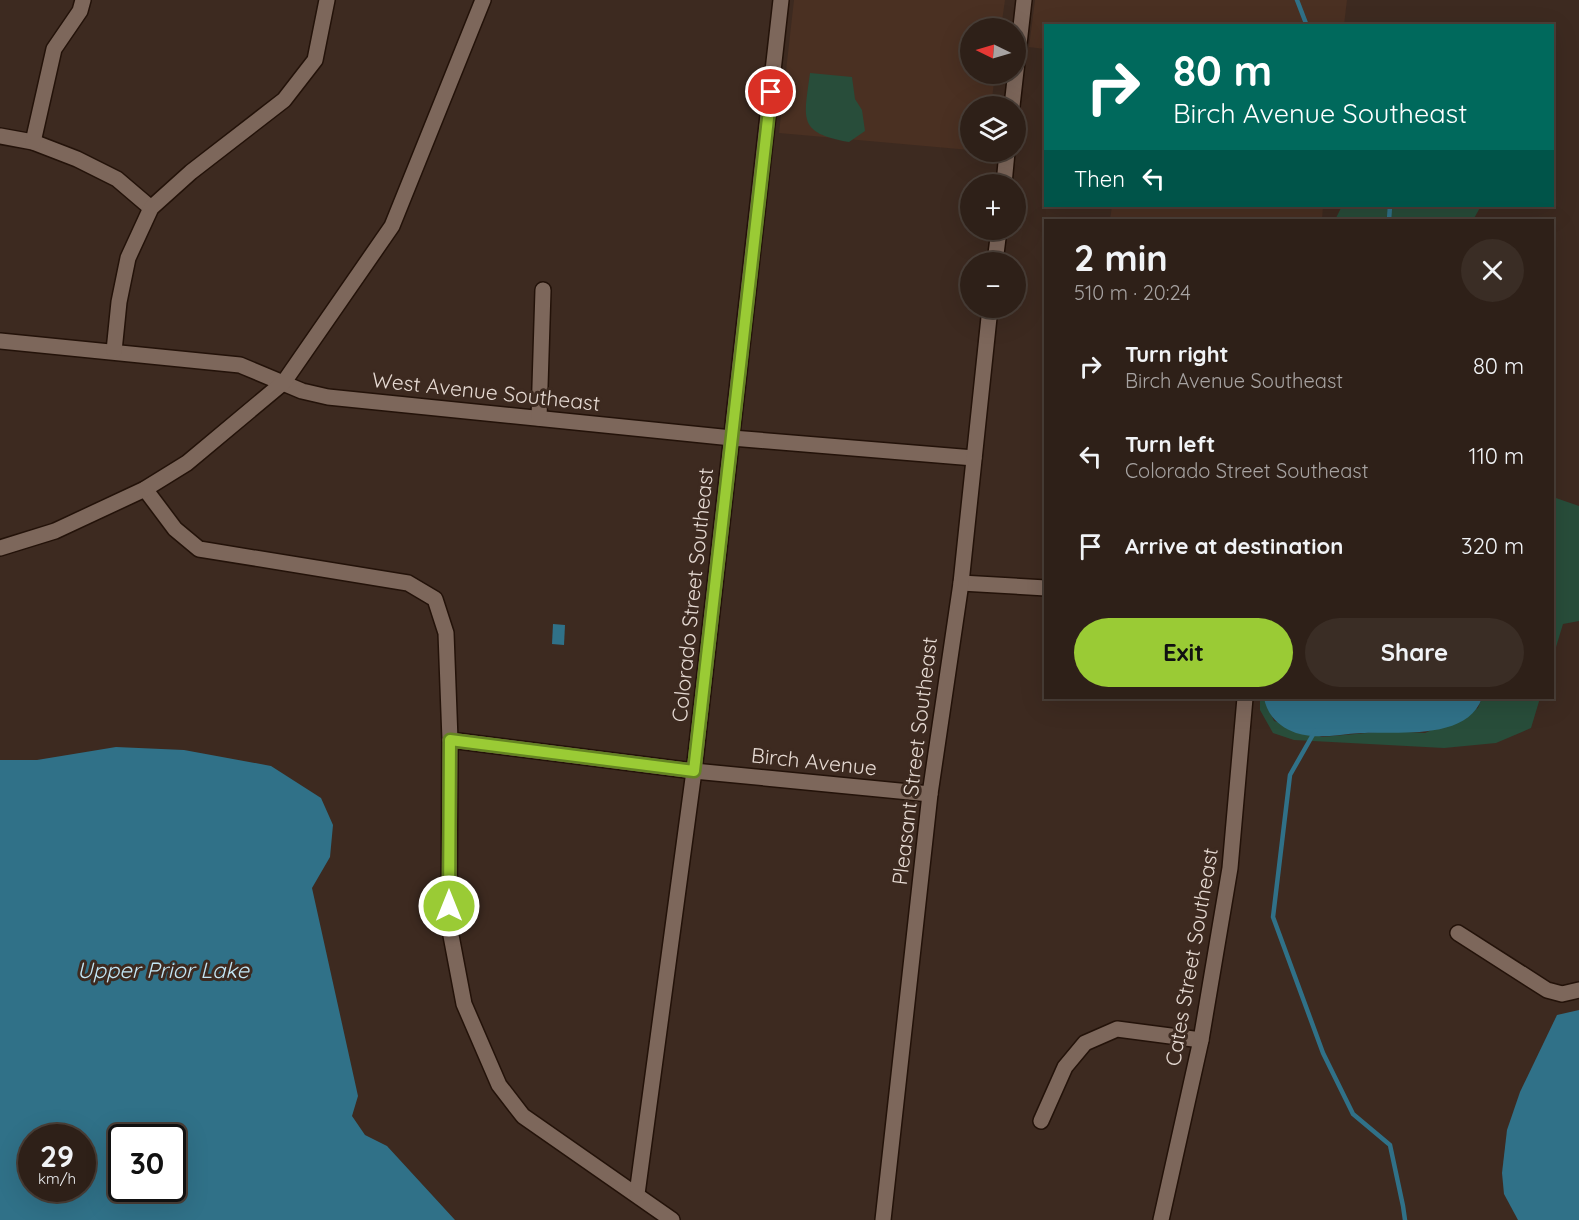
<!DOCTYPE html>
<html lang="en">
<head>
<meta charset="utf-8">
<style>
	body { margin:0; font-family:Quicksand,sans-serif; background:#3a2d25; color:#f1f3f6; height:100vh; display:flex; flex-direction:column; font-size:22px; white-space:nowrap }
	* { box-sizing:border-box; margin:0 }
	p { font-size:20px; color:#a7a3a2 }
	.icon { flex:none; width:33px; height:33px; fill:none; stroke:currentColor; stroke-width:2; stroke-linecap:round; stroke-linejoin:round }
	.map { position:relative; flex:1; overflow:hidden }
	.panel { position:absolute; left:1044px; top:219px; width:510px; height:480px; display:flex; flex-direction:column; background:#2e2018; border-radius:0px; box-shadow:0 6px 24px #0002,0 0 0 2px #493e37 }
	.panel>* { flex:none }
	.hud { position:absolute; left:1044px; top:24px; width:510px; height:183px; border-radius:0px; box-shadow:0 6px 24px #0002,0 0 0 2px #493e37; background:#00695c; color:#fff; overflow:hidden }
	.needle { width:39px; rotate:275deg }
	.fabs { position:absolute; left:960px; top:18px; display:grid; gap:12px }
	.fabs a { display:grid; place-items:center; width:66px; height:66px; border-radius:50%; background:#2e2018; box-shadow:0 6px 24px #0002,0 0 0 2px #493e37; font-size:30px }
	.speed { position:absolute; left:18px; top:1124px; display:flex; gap:12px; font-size:30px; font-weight:700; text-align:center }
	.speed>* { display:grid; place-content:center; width:78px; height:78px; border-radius:50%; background:#2e2018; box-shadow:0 6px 24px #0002,0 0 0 2px #493e37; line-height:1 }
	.speed small { font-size:15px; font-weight:400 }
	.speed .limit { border:3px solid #111; border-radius:9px; background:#fff; color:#111 }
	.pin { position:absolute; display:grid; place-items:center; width:51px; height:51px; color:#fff; margin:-26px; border:3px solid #fff; border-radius:50%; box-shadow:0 2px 6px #0007 }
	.me { position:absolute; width:66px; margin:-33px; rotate:0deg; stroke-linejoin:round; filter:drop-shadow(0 0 4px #0008) }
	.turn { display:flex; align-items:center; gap:21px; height:126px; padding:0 30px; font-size:27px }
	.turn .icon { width:78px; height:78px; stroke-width:2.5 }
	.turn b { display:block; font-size:42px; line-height:51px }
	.then { display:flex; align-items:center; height:57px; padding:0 30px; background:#0003; gap:12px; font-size:22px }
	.round { display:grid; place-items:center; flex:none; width:63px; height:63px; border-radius:32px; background:#3a2d25 }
	.summary { display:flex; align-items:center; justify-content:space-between; height:102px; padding:0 30px }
	h1 { font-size:36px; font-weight:800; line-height:45px }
	.button { display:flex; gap:12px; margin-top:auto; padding:12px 30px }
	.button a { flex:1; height:69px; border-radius:36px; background:#9acb35; color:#111; font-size:24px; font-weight:800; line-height:69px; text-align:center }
	.button a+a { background:#3a2d25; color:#f1f3f6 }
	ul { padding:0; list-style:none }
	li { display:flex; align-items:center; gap:18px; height:90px; padding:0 30px }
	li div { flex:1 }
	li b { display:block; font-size:22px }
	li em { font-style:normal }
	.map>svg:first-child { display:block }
</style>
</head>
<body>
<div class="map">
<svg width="1579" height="1220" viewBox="0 0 1579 1220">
	<rect width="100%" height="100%" fill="#3d2a20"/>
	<g fill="#4a3022">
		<polygon points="794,0 1005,0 1001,28 970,28 970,74 995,74 991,106 970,106 970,150 779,133"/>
		<polygon points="1035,0 1347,0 1344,25 1046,26 1045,49 1029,47"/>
		<polygon points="1112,206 1323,206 1322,220 1110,220"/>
	</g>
	<g fill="#284d3a">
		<path d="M810 73 852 77 855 99 862 110 865 131 849 142C797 133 804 119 810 73Z"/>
		<polygon points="1342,206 1481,206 1473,220 1335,220"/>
		<polygon points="1553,497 1579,506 1579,621 1563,624 1553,657"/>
		<polygon points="1260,698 1264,698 1274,721 1322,737 1389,731 1425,733 1478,708 1482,698 1540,698 1531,728 1496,743 1444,748 1294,740 1273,733 1260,710"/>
	</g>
	<g fill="#307188" fill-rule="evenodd">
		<polygon points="553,624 565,625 564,645 552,644"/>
		<path d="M1264 698H1482C1467 741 1397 731 1361 733 1339 734 1318 740 1296 733 1279 727 1267 715 1264 698Z"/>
		<path d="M116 747 184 750 271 766 321 798 333 825 330 857 312 888 358 1096 352 1116 365 1135 387 1146 455 1220H0V760H37ZM32 1137H82V1188H32ZM122 1137H172V1188H122Z"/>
		<polygon points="1579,1010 1579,1220 1518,1220 1504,1194 1502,1173 1507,1130 1520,1092 1557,1015"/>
	</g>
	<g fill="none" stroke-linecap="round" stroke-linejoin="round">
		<g stroke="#307188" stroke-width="4.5">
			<polyline points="1297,0 1307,26"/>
			<polyline points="1389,220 1390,206"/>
			<polyline points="1315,731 1290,775 1273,917 1323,1053 1353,1114 1390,1145 1403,1206 1405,1220"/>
		</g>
		<defs>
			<g id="street">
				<polyline points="1012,106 1024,0"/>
				<polyline points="0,136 33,142 77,159 117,179 151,208"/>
				<polyline points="33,142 54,49 80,11 83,0"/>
				<polyline points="1004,184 1007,152"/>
				<polyline points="995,262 999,230"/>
				<polyline points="0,341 240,365 302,391 328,397 732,438 974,458"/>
				<polyline points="114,351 119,302 128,258 151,208 191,172 284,100 315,60 327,0"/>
				<polyline points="539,418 543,290"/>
				<polyline points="145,489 175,529 199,549 408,583 435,599 446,633 450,740 449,925 464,1004 499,1085 523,1116 672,1220"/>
				<polyline points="961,583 1046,588"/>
				<polyline points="450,740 694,771 930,794"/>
				<polyline points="1458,933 1547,990 1562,994 1579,990"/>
				<polyline points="1041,1121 1065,1067 1085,1043 1117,1029 1201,1040"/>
				<polyline points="637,1194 694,771 781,0"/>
				<polyline points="883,1220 930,794 961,583 990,308"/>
				<polyline points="1161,1220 1201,1040 1230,868 1245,698"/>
			</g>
			<polyline id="secondary" points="0,548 55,531 145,489 187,463 284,382 392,226 483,0"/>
		</defs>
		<use href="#street" stroke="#231209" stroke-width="18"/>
		<use href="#secondary" stroke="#231209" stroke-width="18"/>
		<use href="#street" stroke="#7d675b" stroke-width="15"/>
		<use href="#secondary" stroke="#7d675b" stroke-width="15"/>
	</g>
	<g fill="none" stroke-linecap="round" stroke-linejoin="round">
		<defs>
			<polyline id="route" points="449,906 450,740 694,771 771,92"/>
		</defs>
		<use href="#route" stroke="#648422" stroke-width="15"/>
		<use href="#route" stroke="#9acb35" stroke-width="10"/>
	</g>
	<g text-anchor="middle" stroke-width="6" stroke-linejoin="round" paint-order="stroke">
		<g font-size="21" fill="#e6dad3" stroke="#3d2a20">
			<text transform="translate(486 392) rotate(6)" y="7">West Avenue Southeast</text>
			<text transform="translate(693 595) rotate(-84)" y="7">Colorado Street Southeast</text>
			<text transform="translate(915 761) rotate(-83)" y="7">Pleasant Street Southeast</text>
			<text transform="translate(814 762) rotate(6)" y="7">Birch Avenue</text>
			<text transform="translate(1192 957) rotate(-80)" y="7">Cates Street Southeast</text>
		</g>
		<g font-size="22" font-style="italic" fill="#c3e6f5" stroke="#3d2a20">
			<text x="163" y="978">Upper Prior Lake</text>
		</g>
	</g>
</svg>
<div class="fabs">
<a><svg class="needle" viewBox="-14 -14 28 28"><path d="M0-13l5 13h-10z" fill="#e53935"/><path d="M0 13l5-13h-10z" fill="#a7a3a2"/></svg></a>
<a><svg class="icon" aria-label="layers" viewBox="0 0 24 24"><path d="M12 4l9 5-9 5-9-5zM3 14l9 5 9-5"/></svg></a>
<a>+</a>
<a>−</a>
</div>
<div class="speed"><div>29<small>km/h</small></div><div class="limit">30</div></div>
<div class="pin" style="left:771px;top:92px;background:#d93025"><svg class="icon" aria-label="arrive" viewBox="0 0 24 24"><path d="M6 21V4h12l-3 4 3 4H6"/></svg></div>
<svg class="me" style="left:449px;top:906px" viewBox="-20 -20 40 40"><circle r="17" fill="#9acb35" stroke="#fff" stroke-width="3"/><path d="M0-11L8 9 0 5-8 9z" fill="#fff"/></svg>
<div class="hud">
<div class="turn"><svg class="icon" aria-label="right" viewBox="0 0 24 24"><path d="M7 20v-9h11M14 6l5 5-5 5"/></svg><div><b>80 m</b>Birch Avenue Southeast</div></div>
<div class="then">Then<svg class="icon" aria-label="left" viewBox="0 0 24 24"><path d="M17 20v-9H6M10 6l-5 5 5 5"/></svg></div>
</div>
<section class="panel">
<div class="summary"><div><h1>2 min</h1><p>510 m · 20:24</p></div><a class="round"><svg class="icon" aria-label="close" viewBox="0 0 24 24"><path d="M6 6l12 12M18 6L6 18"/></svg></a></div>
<ul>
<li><svg class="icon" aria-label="right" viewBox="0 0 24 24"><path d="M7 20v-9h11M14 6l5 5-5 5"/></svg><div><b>Turn right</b><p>Birch Avenue Southeast</p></div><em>80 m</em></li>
<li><svg class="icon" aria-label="left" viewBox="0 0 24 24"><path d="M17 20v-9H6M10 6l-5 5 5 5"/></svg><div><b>Turn left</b><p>Colorado Street Southeast</p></div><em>110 m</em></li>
<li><svg class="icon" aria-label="arrive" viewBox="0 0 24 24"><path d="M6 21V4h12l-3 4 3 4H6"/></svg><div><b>Arrive at destination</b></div><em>320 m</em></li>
</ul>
<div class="button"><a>Exit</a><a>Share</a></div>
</section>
</div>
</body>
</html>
